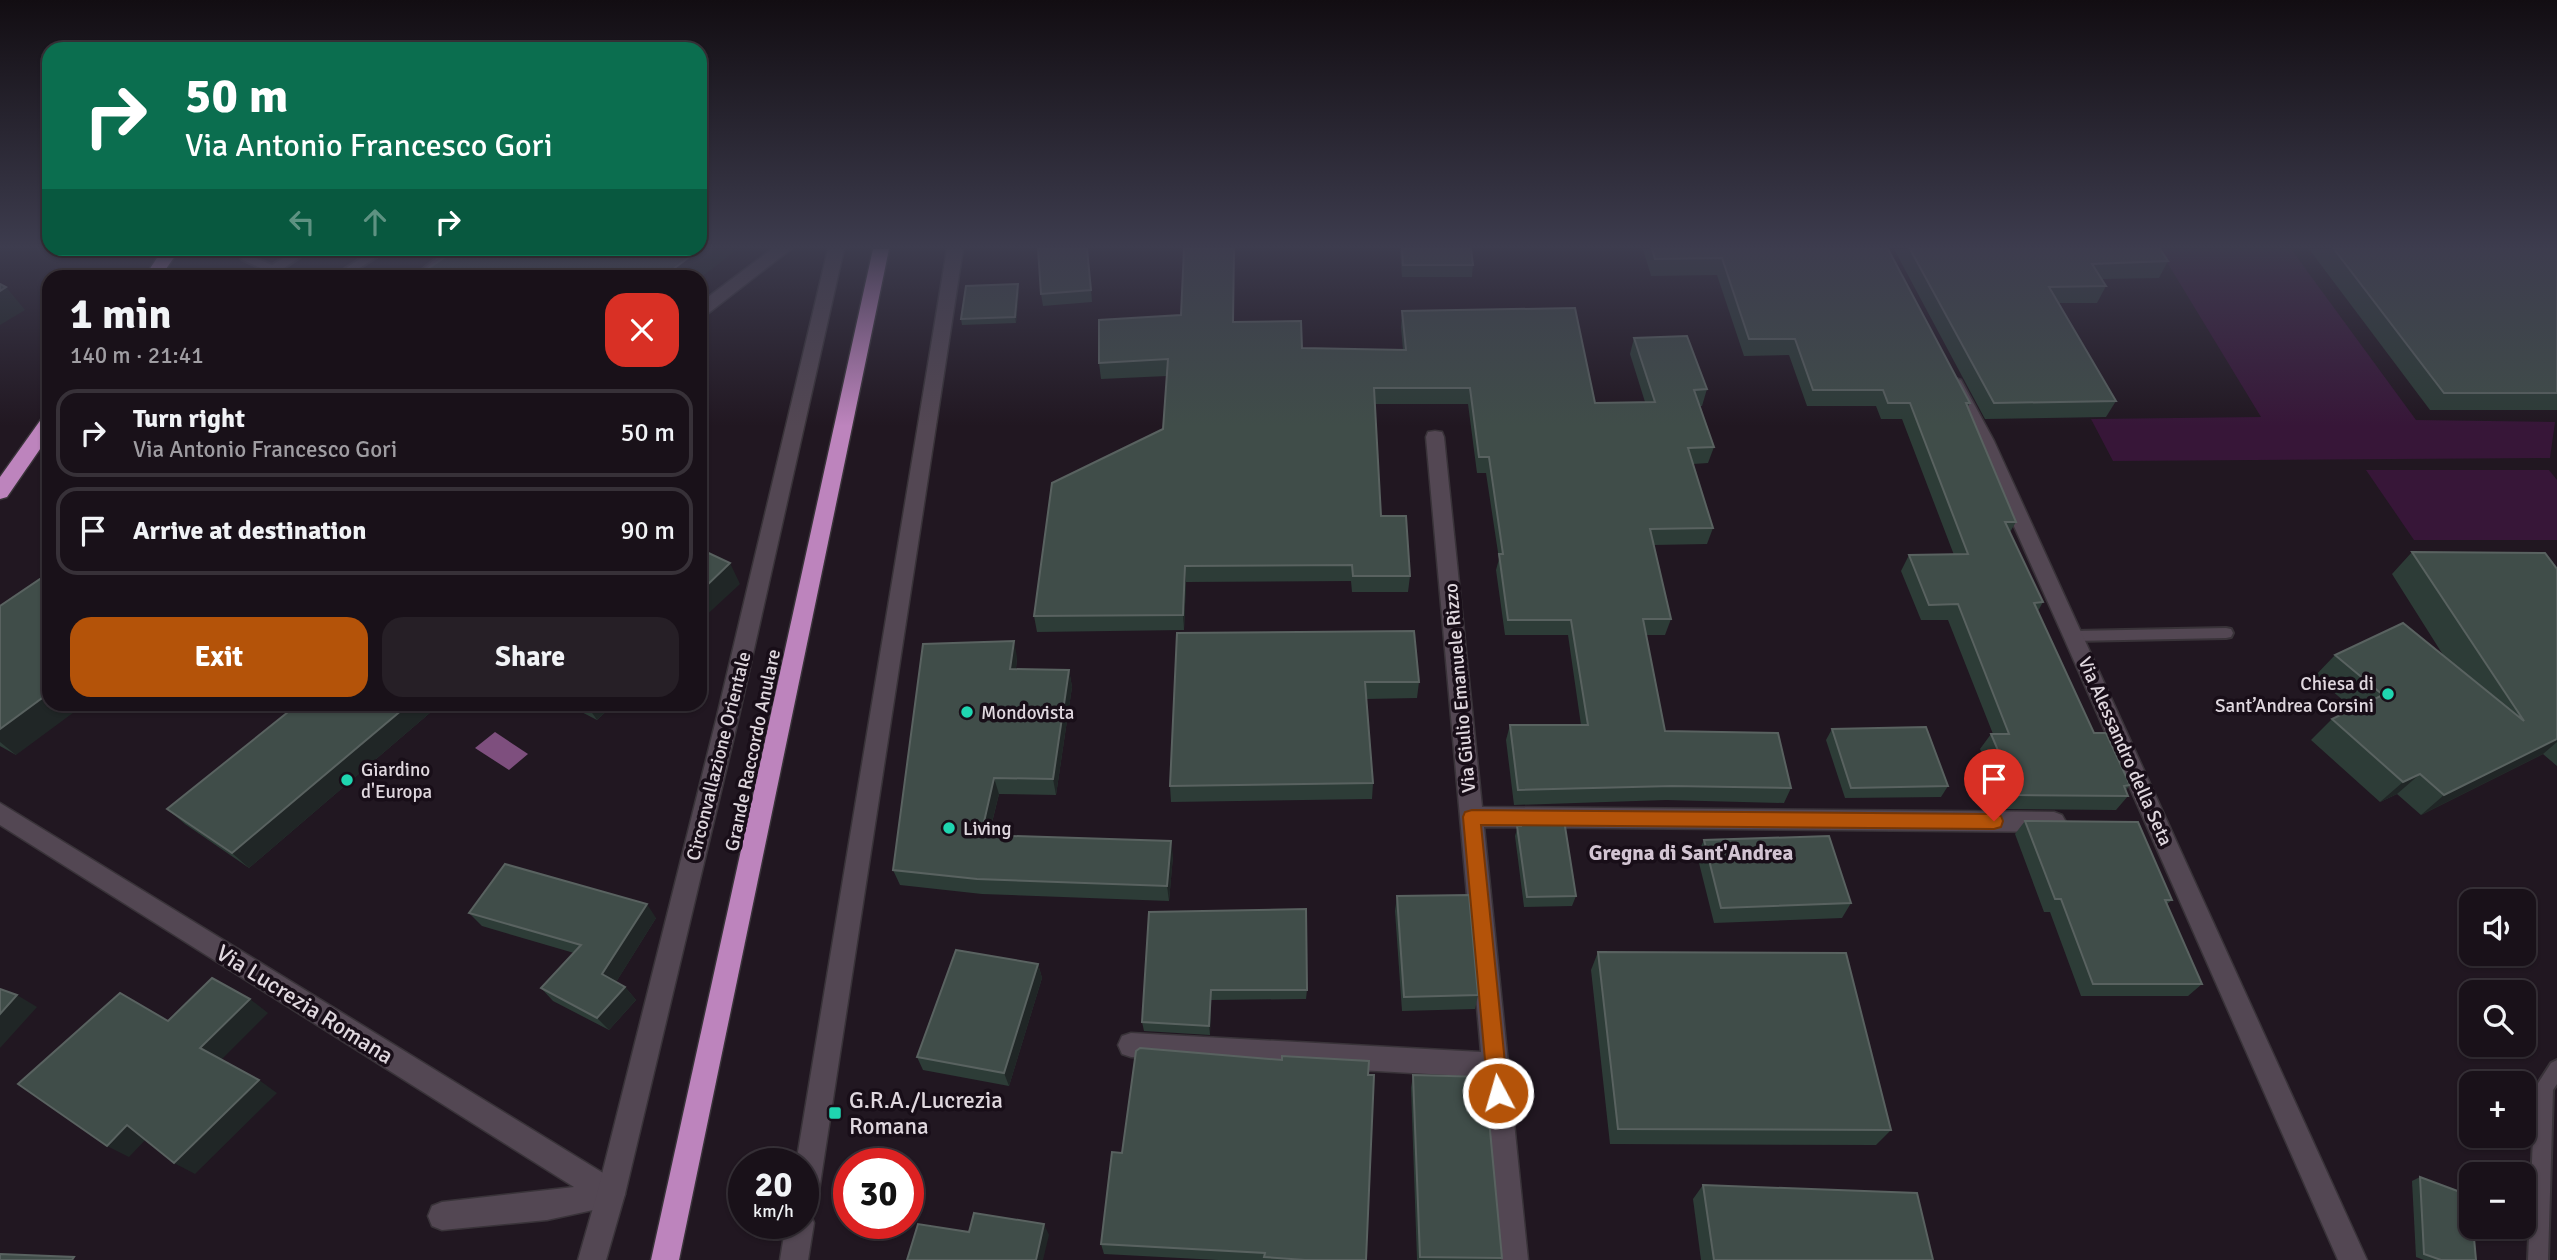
<!DOCTYPE html>
<html lang="en">
<head>
<meta charset="utf-8">
<style>
	body { margin:0; font-family:Signika,sans-serif; background:#261f26; color:#f1f3f6; height:100vh; display:flex; flex-direction:column; font-size:26px; white-space:nowrap }
	* { box-sizing:border-box; margin:0 }
	p { font-size:23px; color:#9f9da2 }
	.icon { flex:none; width:38px; height:38px; fill:none; stroke:currentColor; stroke-width:2; stroke-linecap:round; stroke-linejoin:round }
	.map { position:relative; flex:1; overflow:hidden }
	.sheet { position:absolute; left:42px; top:270px; width:665px; height:441px; display:flex; flex-direction:column; background:#191119; border-radius:21px; box-shadow:0 2px 5px #0004,0 0 0 2px #373138 }
	.sheet>* { flex:none }
	.guide { position:absolute; left:42px; top:42px; width:665px; height:214px; border-radius:21px; box-shadow:0 2px 5px #0004,0 0 0 2px #373138; background:#0b6e4f; color:#fff; overflow:hidden }
	.buttons { position:absolute; left:2459px; top:889px; display:grid; gap:14px }
	.buttons a { display:grid; place-items:center; width:77px; height:77px; border-radius:14px; background:#191119; box-shadow:0 2px 5px #0004,0 0 0 2px #373138; font-size:35px }
	.speed { position:absolute; left:728px; top:1148px; display:flex; gap:14px; font-size:35px; font-weight:700; text-align:center }
	.speed>* { display:grid; place-content:center; width:91px; height:91px; border-radius:50%; background:#191119; box-shadow:0 2px 5px #0004,0 0 0 2px #373138; line-height:1 }
	.speed small { font-size:18px; font-weight:400 }
	.speed .limit { border:10px solid #d22; background:#fff; color:#111 }
	.pin { position:absolute; display:grid; place-items:center; width:60px; height:60px; color:#fff; margin:-72px -30px; border-radius:50% 50% 50% 0; rotate:-45deg; box-shadow:0 0 7px #0007 }
	.pin .icon { rotate:45deg }
	.me { position:absolute; width:77px; margin:-38px; rotate:354deg; stroke-linejoin:round; filter:drop-shadow(0 0 5px #0008) }
	.turn { display:flex; align-items:center; gap:24px; height:147px; padding:0 28px; font-size:32px }
	.turn .icon { width:91px; height:91px; stroke-width:2.5 }
	.turn b { display:block; font-size:49px; line-height:60px }
	.lanes { display:flex; align-items:center; height:66px; padding:0 28px; background:#0003; justify-content:center; gap:35px; direction:ltr }
	.lanes .off { opacity:.35 }
	.round { display:grid; place-items:center; flex:none; width:74px; height:74px; border-radius:21px; background:#261f26 }
	.overview { display:flex; align-items:center; justify-content:space-between; height:119px; padding:0 28px }
	h1 { font-size:42px; font-weight:700; line-height:52px }
	.cta { display:flex; gap:14px; margin-top:auto; padding:14px 28px }
	.cta a { flex:1; height:80px; border-radius:21px; background:#b45309; color:#fff; font-size:28px; font-weight:700; line-height:80px; text-align:center }
	.cta a+a { background:#261f26; color:#f1f3f6 }
	ul { padding:0; list-style:none }
	li { display:flex; align-items:center; gap:21px; height:88px; margin:0 14px 10px; padding:0 14px; border:4px solid #373138; border-radius:21px }
	li div { flex:1 }
	li b { display:block; font-size:26px }
	li em { font-style:normal }
	.map>svg:first-child { display:block }
</style>
</head>
<body>
<div class="map">
<svg width="2557" height="1260" viewBox="0 0 2557 1260">
	<rect width="100%" height="100%" fill="#211721"/>
	<g fill="#371638">
		<polygon points="2159,249 2291,249 2416,420 2555,422 2550,458 2113,461 2091,419 2261,417"/>
		<polygon points="2366,470 2549,470 2557,480 2557,540 2414,540"/>
	</g>
	<polygon fill="#7e4f7e" points="495,732 528,754 509,770 475,748"/>
	<g fill="none" stroke-linecap="round" stroke-linejoin="round">
		<defs>
			<g id="service">
				<polygon points="246,249 257,249 253,257 272,265 298,249 312,249 281,270 290,274 291,276 278,276 243,260 241,258"/>
				<polygon points="375,249 389,249 347,276 334,276"/>
				<polygon points="448,249 461,249 426,276 414,276"/>
				<polygon points="2226,628 2231,629 2233,633 2231,637 2226,638 2074,641 2069,640 2067,636 2069,632 2074,631"/>
				<polygon points="2557,1060 2557,1084 2553,1090 2548,1260 2528,1260 2535,1088 2551,1063"/>
			</g>
			<g id="minor">
				<polygon points="772,249 791,249 706,315 700,316 700,303"/>
				<polygon points="1955,378 1961,380 1994,441 2367,1260 2338,1260 2063,636 1976,441 1946,384"/>
				<polygon points="1435,431 1442,432 1444,437 1482,807 2054,812 2062,815 2066,822 2062,829 2054,832 1484,827 1528,1260 1500,1260 1483,1077 1131,1057 1122,1054 1118,1045 1122,1036 1131,1033 1481,1052 1426,437 1428,432"/>
				<polygon points="0,803 621,1184 625,1194 621,1204 547,1220 442,1230 432,1226 428,1216 432,1206 442,1202 574,1187 0,825"/>
			</g>
			<g id="tertiary">
				<polygon points="828,249 844,249 739,716 625,1194 606,1260 578,1260 597,1194 717,716"/>
				<polygon points="947,249 963,249 817,1204 811,1215 814,1223 808,1260 780,1260 786,1223 803,1223 803,1164 796,1164"/>
			</g>
			<g id="motorway">
				<polygon points="163,249 180,249 161,276 145,276"/>
				<polygon points="873,249 889,249 679,1260 651,1260"/>
				<polygon points="49,416 49,436 7,497 0,499 0,477 42,418"/>
			</g>
		</defs>
		<use href="#service" stroke="#393339" stroke-width="4"/>
		<use href="#minor" stroke="#393339" stroke-width="3"/>
		<use href="#tertiary" stroke="#393339" stroke-width="3"/>
		<use href="#motorway" stroke="#393339" stroke-width="3"/>
		<use href="#service" fill="#534753" fill-rule="evenodd"/>
		<use href="#minor" fill="#534753" fill-rule="evenodd"/>
		<use href="#tertiary" fill="#534753" fill-rule="evenodd"/>
		<use href="#motorway" fill="#bd84bd" fill-rule="evenodd"/>
	</g>
	<g fill="#2d3c37">
		<polygon points="1038,249 1088,249 1092,302 1043,306 1041,294"/>
		<polygon points="1400,249 1471,249 1473,265 1472,277 1402,277"/>
		<polygon points="1643,249 1888,249 1970,403 1967,408 2016,522 2010,532 2043,602 2038,611 2094,733 2130,785 2126,790 2128,796 2116,810 2006,809 1980,749 1991,734 1993,734 1948,620 1921,620 1901,571 1909,555 1954,555 1902,419 1881,419 1876,406 1807,406 1789,355 1744,356 1717,275 1651,276"/>
		<polygon points="1894,249 2160,249 2168,261 2159,278 2102,279 2106,286 2097,303 2059,303 2116,401 2106,417 1985,419"/>
		<polygon points="2309,249 2557,249 2557,410 2430,410"/>
		<polygon points="1019,290 1016,323 962,325 961,319"/>
		<polygon points="1402,311 1595,403 1645,402 1630,354 1634,338 1707,389 1702,406 1699,406 1714,447 1708,463 1693,464 1713,528 1707,544 1653,545 1671,619 1665,635 1646,635 1665,731 1791,788 1784,803 1666,800 1514,805 1506,740 1510,725 1581,725 1568,635 1505,635 1496,570 1499,559 1486,473 1477,473 1468,404 1375,404 1381,516 1410,576 1408,592 1352,592 1351,581 1186,582 1184,630 1037,632 1034,616 1163,429 1167,376 1101,379 1099,363 1234,322 1302,348 1403,350 1401,327"/>
		<polygon points="2412,552 2557,569 2557,766 2543,754 2421,815 2397,794 2380,802 2311,740 2332,719 2353,709 2315,676 2335,655 2445,658 2392,574"/>
		<polygon points="0,606 16,755 0,746"/>
		<polygon points="1177,633 1419,682 1417,698 1366,699 1373,783 1372,799 1171,802 1170,786"/>
		<polygon points="1017,657 1016,669 1069,670 1072,687 1056,795 999,794 989,835 1173,856 1169,901 982,894 900,885 893,870"/>
		<polygon points="298,704 438,704 439,705 249,868 185,824 167,809"/>
		<polygon points="566,704 614,704 597,720"/>
		<polygon points="1832,729 1948,786 1941,797 1845,798 1826,740"/>
		<polygon points="1520,819 1576,896 1572,906 1524,907 1515,836"/>
		<polygon points="2025,821 2172,900 2167,904 2202,984 2188,996 2081,996 2050,912 2044,912 2015,834"/>
		<polygon points="1704,840 1851,903 1842,918 1714,923 1697,855"/>
		<polygon points="1397,896 1478,995 1475,1009 1402,1011 1395,911"/>
		<polygon points="1149,912 1307,990 1306,999 1211,1000 1210,1035 1144,1031 1142,1022"/>
		<polygon points="469,913 656,918 616,982 625,987 636,1000 609,1030 553,1001 541,988 574,953 482,926"/>
		<polygon points="1598,952 1891,1130 1876,1145 1610,1144 1591,970"/>
		<polygon points="1038,964 1042,978 1009,1086 923,1070 917,1057"/>
		<polygon points="1413,1075 1502,1258 1501,1260 1417,1260 1411,1088"/>
		<polygon points="1112,1152 1366,1260 1218,1260 1104,1254 1101,1244"/>
		<polygon points="2420,1177 2476,1260 2424,1260 2416,1257 2412,1181"/>
		<polygon points="1703,1185 1933,1260 1701,1260 1693,1199"/>
	</g>
	<g fill="#202626">
		<polygon points="700,249 738,249 700,278 700,276 664,276"/>
		<polygon points="1018,284 1019,290 1016,323 1015,317"/>
		<polygon points="6,287 25,310 0,325 0,291"/>
		<polygon points="730,563 740,584 700,621 700,592"/>
		<polygon points="1185,566 1186,582 1184,630 1183,615"/>
		<polygon points="1014,641 1017,657 1014,686 1010,669"/>
		<polygon points="1069,670 1072,687 1056,795 1053,779"/>
		<polygon points="49,693 49,704 85,704 16,755 0,742 0,729"/>
		<polygon points="198,704 207,704 202,708"/>
		<polygon points="409,704 438,704 439,705 249,868 232,853"/>
		<polygon points="586,704 614,704 597,720"/>
		<polygon points="2557,739 2557,742 2543,754 2421,815 2444,795"/>
		<polygon points="2420,774 2397,794 2380,802 2403,782"/>
		<polygon points="994,778 999,794 985,850 981,835"/>
		<polygon points="1171,841 1173,856 1169,901 1167,886"/>
		<polygon points="647,904 656,918 613,987 602,974"/>
		<polygon points="1038,964 1042,978 1009,1086 1004,1073"/>
		<polygon points="625,987 636,1000 609,1030 597,1018"/>
		<polygon points="1211,990 1211,1000 1210,1035 1209,1026"/>
		<polygon points="17,995 37,1007 0,1048 0,1014"/>
		<polygon points="250,999 268,1013 220,1061 200,1048"/>
		<polygon points="259,1080 277,1093 195,1174 174,1163"/>
		<polygon points="127,1125 148,1137 129,1157 107,1146"/>
		<polygon points="1044,1224 1049,1235 1043,1260 1036,1260"/>
	</g>
	<g fill="#404d49" stroke="#596260" stroke-width="2">
		<polygon points="457,249 700,249 664,276 417,276"/>
		<polygon points="1038,249 1087,249 1091,290 1041,294"/>
		<polygon points="1184,249 1234,249 1233,322 1301,321 1302,348 1406,350 1402,311 1575,308 1595,403 1655,402 1634,338 1687,336 1707,389 1694,390 1714,447 1688,448 1713,528 1650,529 1671,619 1643,619 1665,731 1778,733 1791,788 1672,786 1518,790 1510,725 1588,725 1571,620 1508,620 1499,554 1503,554 1489,457 1479,457 1470,388 1374,388 1381,516 1406,516 1410,576 1353,576 1352,565 1185,566 1183,615 1034,616 1052,483 1163,429 1168,359 1099,363 1099,320 1181,315"/>
		<polygon points="1402,249 1471,249 1473,265 1403,265"/>
		<polygon points="1652,249 1888,249 1970,403 1966,403 2016,522 2005,522 2043,602 2034,603 2094,733 2106,733 2130,785 2124,786 2128,796 2017,795 1991,734 2009,734 1958,604 1929,605 1909,555 1968,554 1910,403 1888,403 1883,390 1813,390 1795,339 1749,339 1722,258 1655,259"/>
		<polygon points="1910,249 2160,249 2168,261 2092,264 2106,286 2049,287 2116,401 1994,403"/>
		<polygon points="2334,249 2557,249 2557,393 2444,393"/>
		<polygon points="0,284 6,287 0,291"/>
		<polygon points="1018,284 1015,317 961,319 966,286"/>
		<polygon points="700,549 730,563 700,592"/>
		<polygon points="2412,552 2545,553 2557,569 2557,739 2444,795 2420,774 2403,782 2332,719 2383,695 2335,655 2403,623 2524,721"/>
		<polygon points="49,573 49,693 0,729 0,606"/>
		<polygon points="1414,631 1419,682 1365,682 1373,783 1170,786 1177,633"/>
		<polygon points="1014,641 1010,669 1069,670 1053,779 994,778 981,835 1171,841 1167,886 977,879 893,870 923,644"/>
		<polygon points="298,704 409,704 232,853 167,809"/>
		<polygon points="1926,727 1948,786 1851,788 1832,729"/>
		<polygon points="1520,819 1564,820 1576,896 1527,897 1517,826 1521,826"/>
		<polygon points="2025,821 2138,822 2172,900 2165,900 2202,984 2093,984 2061,899 2055,899"/>
		<polygon points="1829,836 1851,903 1721,908 1704,840"/>
		<polygon points="505,864 647,904 602,974 625,987 597,1018 541,988 581,945 469,913"/>
		<polygon points="1469,895 1478,995 1404,997 1397,896"/>
		<polygon points="1306,909 1307,990 1211,990 1209,1026 1142,1022 1149,912"/>
		<polygon points="956,950 1038,964 1004,1073 917,1057"/>
		<polygon points="1598,952 1846,953 1891,1130 1618,1129"/>
		<polygon points="212,978 250,999 200,1048 259,1080 174,1163 127,1125 107,1146 18,1084 120,993 168,1021"/>
		<polygon points="0,989 17,995 0,1014"/>
		<polygon points="1140,1048 1282,1060 1282,1056 1369,1061 1368,1075 1374,1075 1366,1260 1305,1260 1264,1257 1265,1253 1101,1244 1112,1152 1122,1153 1136,1051"/>
		<polygon points="1413,1075 1485,1077 1502,1258 1420,1257"/>
		<polygon points="2420,1177 2471,1196 2471,1227 2473,1227 2476,1260 2441,1260 2424,1254"/>
		<polygon points="1703,1185 1917,1193 1933,1260 1714,1260"/>
		<polygon points="974,1213 1044,1224 1036,1260 907,1260 918,1224 969,1232"/>
		<polygon points="0,1254 74,1257 72,1260 0,1260"/>
	</g>
	<linearGradient id="sky" x2="0" y2="1"><stop stop-color="#120d12"/><stop offset="0.58" stop-color="#3d3c4e"/><stop offset="1" stop-color="#3d3c4e" stop-opacity="0"/></linearGradient>
	<rect width="2557" height="426" fill="url(#sky)"/>
	<polygon fill="#b45309" stroke="#753606" stroke-width="2" points="1472,810 1994,814 2001,816 2003,821 2001,827 1994,829 1481,825 1508,1093 1505,1100 1498,1103 1491,1100 1488,1093 1463,817 1465,812"/>
	<g fill="#1fd5b0" stroke="#180e18" stroke-width="2.5">
		<circle cx="2388" cy="694" r="7"/>
		<circle cx="967" cy="712" r="7"/>
		<circle cx="347" cy="780" r="7"/>
		<circle cx="949" cy="828" r="7"/>
		<rect x="828" y="1106" width="14" height="14" rx="3.5"/>
	</g>
	<g text-anchor="middle" stroke-width="7" stroke-linejoin="round" paint-order="stroke">
		<g font-size="19" fill="#e0d8df" stroke="#180e18" text-anchor="start">
			<text x="2374" y="690" text-anchor="end">Chiesa di<tspan x="2374" dy="22">Sant’Andrea Corsini</tspan></text>
			<text x="981" y="719">Mondovista</text>
			<text x="361" y="776">Giardino<tspan x="361" dy="22">d'Europa</tspan></text>
			<text x="963" y="835">Living</text>
		</g>
		<g font-size="19" fill="#e0d8df" stroke="#180e18">
			<text transform="translate(1459 688) rotate(-95)" y="7">Via Giulio Emanuele Rizzo</text>
			<text transform="translate(752 750) rotate(-78)" y="7">Grande Raccordo Anulare</text>
			<text transform="translate(2126 751) rotate(66)" y="7">Via Alessandro della Seta</text>
			<text transform="translate(718 756) rotate(-76)" y="7">Circonvallazione Orientale</text>
		</g>
		<g font-size="21" font-weight="bold" fill="#d2c4d2" stroke="#180e18">
			<text x="1691" y="860">Gregna di Sant'Andrea</text>
		</g>
		<g font-size="23" fill="#e0d8df" stroke="#180e18">
			<text transform="translate(305 1004) rotate(32)" y="8">Via Lucrezia Romana</text>
		</g>
		<g font-size="23" fill="#e0d8df" stroke="#180e18" text-anchor="start">
			<text x="849" y="1108">G.R.A./Lucrezia<tspan x="849" dy="26">Romana</tspan></text>
		</g>
	</g>
</svg>
<div class="buttons">
<a><svg class="icon" aria-label="sound" viewBox="0 0 24 24"><path d="M4 9h4l5-4v14l-5-4H4zM17 9q2 3 0 6"/></svg></a>
<a><svg class="icon" aria-label="search" viewBox="0 0 24 24"><circle cx="10" cy="10" r="6"/><path d="M15 15l6 6"/></svg></a>
<a>+</a>
<a>−</a>
</div>
<div class="speed"><div>20<small>km/h</small></div><div class="limit">30</div></div>
<div class="pin" style="left:1994px;top:821px;background:#d93025"><svg class="icon" aria-label="arrive" viewBox="0 0 24 24"><path d="M6 21V4h12l-3 4 3 4H6"/></svg></div>
<svg class="me" style="left:1498px;top:1093px" viewBox="-20 -20 40 40"><circle r="17" fill="#b45309" stroke="#fff" stroke-width="3"/><path d="M0-11L8 9 0 5-8 9z" fill="#fff"/></svg>
<div class="guide">
<div class="turn"><svg class="icon" aria-label="right" viewBox="0 0 24 24"><path d="M7 20v-9h11M14 6l5 5-5 5"/></svg><div><b>50 m</b>Via Antonio Francesco Gori</div></div>
<div class="lanes"><svg class="icon off" aria-label="left" viewBox="0 0 24 24"><path d="M17 20v-9H6M10 6l-5 5 5 5"/></svg><svg class="icon off" aria-label="ahead" viewBox="0 0 24 24"><path d="M12 20V5M6 11l6-6 6 6"/></svg><svg class="icon" aria-label="right" viewBox="0 0 24 24"><path d="M7 20v-9h11M14 6l5 5-5 5"/></svg></div>
</div>
<section class="sheet">
<div class="overview"><div><h1>1 min</h1><p>140 m · 21:41</p></div><a class="round" style="background:#d93025;color:#fff"><svg class="icon" aria-label="close" viewBox="0 0 24 24"><path d="M6 6l12 12M18 6L6 18"/></svg></a></div>
<ul>
<li><svg class="icon" aria-label="right" viewBox="0 0 24 24"><path d="M7 20v-9h11M14 6l5 5-5 5"/></svg><div><b>Turn right</b><p>Via Antonio Francesco Gori</p></div><em>50 m</em></li>
<li><svg class="icon" aria-label="arrive" viewBox="0 0 24 24"><path d="M6 21V4h12l-3 4 3 4H6"/></svg><div><b>Arrive at destination</b></div><em>90 m</em></li>
</ul>
<div class="cta"><a>Exit</a><a>Share</a></div>
</section>
</div>
</body>
</html>
